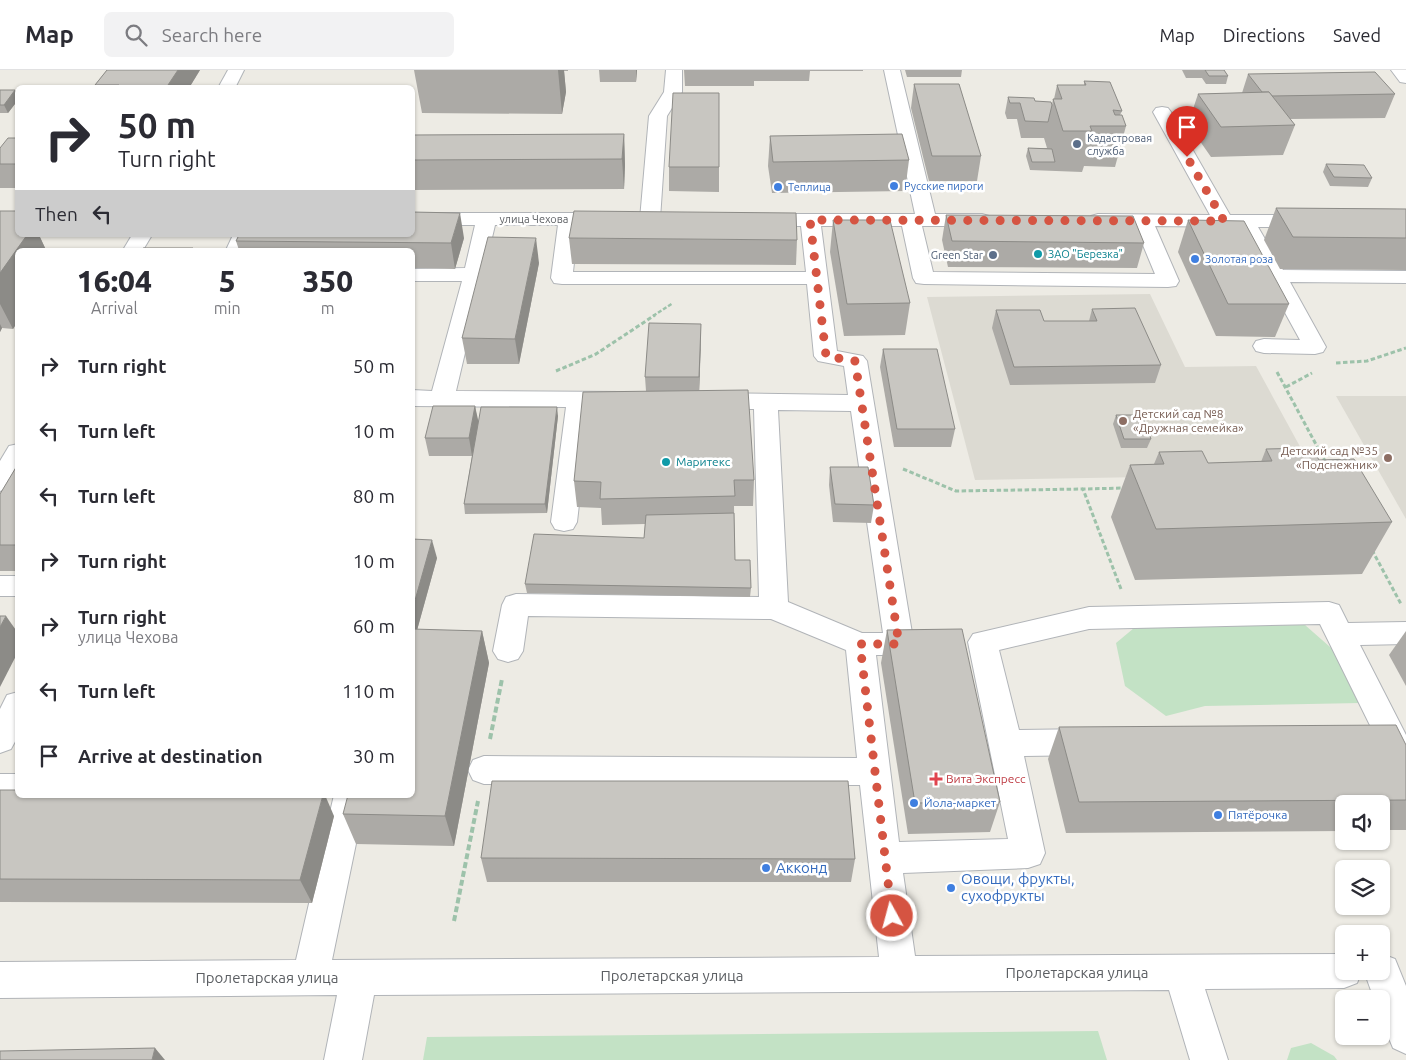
<!DOCTYPE html>
<html lang="en">
<head>
<meta charset="utf-8">
<style>
	body { margin:0; font-family:Ubuntu,sans-serif; background:#f2f2f3; color:#2b2b33; height:100vh; display:flex; flex-direction:column; font-size:19px; white-space:nowrap }
	* { box-sizing:border-box; margin:0 }
	p { font-size:16px; color:#7c7c81 }
	.icon { flex:none; width:28px; height:28px; fill:none; stroke:currentColor; stroke-width:2; stroke-linecap:round; stroke-linejoin:round }
	.map { position:relative; flex:1; overflow:hidden }
	.drawer { position:absolute; left:15px; top:178px; width:400px; height:550px; display:flex; flex-direction:column; background:#fff; border-radius:8px; box-shadow:0 1px 4px #0004 }
	.drawer>* { flex:none }
	.top-card { position:absolute; left:15px; top:15px; width:400px; height:152px; border-radius:8px; box-shadow:0 1px 4px #0004; background:#fff; color:#2b2b33; overflow:hidden }
	.controls { position:absolute; left:1335px; top:725px; display:grid; gap:10px }
	.controls a { display:grid; place-items:center; width:55px; height:55px; border-radius:8px; background:#fff; box-shadow:0 1px 4px #0004; font-size:25px }
	.pin { position:absolute; display:grid; place-items:center; width:42px; height:42px; color:#fff; margin:-51px -21px; border-radius:50% 50% 50% 0; rotate:-45deg; box-shadow:0 0 5px #0007 }
	.pin .icon { rotate:45deg }
	.me { position:absolute; width:55px; margin:-28px; rotate:353deg; stroke-linejoin:round; filter:drop-shadow(0 0 4px #0008) }
	.turn { display:flex; align-items:center; gap:18px; height:105px; padding:0 20px; font-size:22px }
	.turn .icon { width:65px; height:65px; stroke-width:2.5 }
	.turn b { display:block; font-size:35px; line-height:42px }
	.then { display:flex; align-items:center; height:48px; padding:0 20px; background:#0003; gap:10px; font-size:19px }
	.eta { display:flex; justify-content:space-evenly; align-items:center; height:85px; text-align:center }
	.eta b { font-size:30px; font-weight:800; line-height:35px }
	ul { padding:0; list-style:none }
	li { display:flex; align-items:center; gap:15px; height:65px; padding:0 20px }
	li div { flex:1 }
	li b { display:block; font-size:19px }
	li em { font-style:normal }
	header { display:flex; align-items:center; gap:30px; box-sizing:border-box; height:70px; padding:0 25px; background:#fff; border-bottom:1px solid #e1e1e2 }
	header strong { font-size:24px }
	nav { display:flex; gap:28px; margin-inline-start:auto; font-size:18px }
	.search { width:350px; height:45px; background:#f2f2f3; display:flex; align-items:center; gap:12px; box-sizing:border-box; padding:0 18px; border-radius:8px; color:#7c7c81; font-size:19px }
	.map>svg:first-child { display:block }
</style>
</head>
<body>
<header>
<strong>Map</strong>
<div class="search"><svg class="icon" aria-label="search" viewBox="0 0 24 24"><circle cx="10" cy="10" r="6"/><path d="M15 15l6 6"/></svg>Search here</div>
<nav><a>Map</a><a>Directions</a><a>Saved</a></nav>
</header>
<div class="map">
<svg width="1406" height="990" viewBox="0 0 1406 990">
	<rect width="100%" height="100%" fill="#edebe4"/>
	<g fill="#dcdad2">
		<polygon points="1150,224 1185,297 1256,296 1315,404 975,410 927,227"/>
		<polygon points="1336,326 1406,326 1406,449"/>
	</g>
	<g fill="#c3e2c5">
		<polygon points="1305,555 1338,584 1360,633 1205,636 1166,646 1125,616 1116,573 1134,558"/>
		<polygon points="1098,961 1107,990 423,990 427,967"/>
		<polygon points="1311,973 1334,986 1337,990 1287,990 1291,978"/>
	</g>
	<g fill="none" stroke-linecap="round" stroke-linejoin="round">
		<defs>
			<g id="minor">
				<polygon points="228,0 244,0 235,18 218,18"/>
				<polygon points="666,0 682,0 682,22 667,46 660,149 657,153 650,155 643,153 640,149 649,46 664,22"/>
				<path d="M884 0H900L935 144H982L989 146 992 150 989 154 982 156H922L933 202 1155 204 1135 156 1091 154 1088 150 1091 146 1098 144 1210 145 1153 42 1156 38 1162 37 1168 38 1171 42 1230 145H1307L1314 147 1317 151 1314 155 1307 157H1258L1283 200 1406 201V213L1290 212 1326 277 1323 282 1315 284 1264 283 1256 281 1253 276 1256 271 1264 269 1300 270 1238 157 1155 156 1179 211 1176 216 1168 217 924 214 916 213 913 208 902 156H821L837 281 863 286 867 291 912 563 927 566 932 574 927 582 917 585H876L899 772 1008 769 968 572 973 564 1089 537 1329 532 1339 535 1348 553 1406 552V574L1360 575 1406 665V709L1395 706 1320 554 1089 559 999 580 1019 660 1092 659 1103 663 1108 672 1103 681 1092 685 1024 686 1045 783 1040 794 1028 798 903 803 915 886 1344 884V901H1362L1357 913 1344 918 1205 919 1228 990H1190L1169 920 374 925 362 990H324L337 925 0 928V892L296 890 334 725H366L332 890 879 887 860 715 484 714 473 710 468 700 473 690 484 686 857 688 846 580 771 549 528 546 523 581 518 589 508 592 498 589 493 581 502 535 506 527 516 524 759 527 754 339H711L703 336 699 331 703 326 711 323 848 325 844 296 818 291 814 286 807 214H562L554 213 551 208 558 155H495L456 321 620 322 628 325 632 330 628 335 620 338 590 337 577 452 573 459 564 461 555 459 551 452 566 337 412 336V320L432 321 462 211H412V199L465 198 475 155H412V143H610L617 145 620 149 617 153 578 155 573 202H806L801 156H758L751 154 748 150 751 146 758 144H915ZM778 340 851 341 883 563H862L788 532Z"/>
				<polygon points="1391,0 1406,0 1406,13 1400,12"/>
				<polygon points="132,165 152,165 143,180 123,180"/>
				<polygon points="233,165 253,165 246,180 226,180"/>
				<polygon points="18,374 18,404 9,418 0,421 0,391 9,376"/>
				<rect x="0" y="506" width="18" height="20"/>
				<polygon points="18,622 18,666 11,679 0,683 0,639 7,625"/>
				<polygon points="0,704 18,704 18,725 31,725 29,728 18,732 0,732"/>
				<polygon points="1382,884 1395,889 1406,916 1406,984 1393,978 1381,949 1381,929 1374,929 1364,901 1381,901"/>
			</g>
		</defs>
		<use href="#minor" stroke="#b1b4b8" stroke-width="2"/>
		<polyline stroke="#9dc2aa" stroke-width="2.5" stroke-dasharray="4 2" stroke-linecap="butt" points="653,246 673,233"/>
		<g stroke="#9dc2aa" stroke-width="3" stroke-dasharray="4.5 2.5" stroke-linecap="butt">
			<polyline points="1336,293 1367,291 1406,278"/>
			<polyline points="556,301 596,284 655,245"/>
			<polyline points="1277,302 1326,393"/>
			<polyline points="1286,317 1312,303"/>
			<polyline points="903,399 956,421 1083,419"/>
			<polyline points="1372,480 1401,534"/>
			<polyline points="1121,519 1083,419 1125,418"/>
		</g>
		<g stroke="#9dc2aa" stroke-width="4" stroke-dasharray="6 3" stroke-linecap="butt">
			<polyline points="490,669 502,609"/>
			<polyline points="454,851 478,731"/>
		</g>
		<use href="#minor" fill="#fff" fill-rule="evenodd"/>
	</g>
	<g fill="#acaaa6">
		<polygon points="107,0 200,0 189,18 96,18 95,15"/>
		<polygon points="414,0 568,0 568,1 564,1 566,22 562,44 422,43"/>
		<polygon points="599,0 637,0 636,12 600,12"/>
		<polygon points="684,0 863,0 863,1 810,1 809,11 754,11 754,16 685,16"/>
		<polygon points="905,0 962,0 961,7 907,7"/>
		<polygon points="1182,0 1224,0 1228,6 1226,14 1206,14 1202,8 1186,8"/>
		<polygon points="1248,4 1395,24 1385,48 1290,49 1295,55 1283,85 1211,87 1188,54 1198,24 1242,23"/>
		<polygon points="1084,11 1122,41 1120,45 1126,56 1115,97 1084,96 1082,102 1030,100 1026,86 1028,78 1047,78 1044,68 1021,68 1017,49 1007,49 1005,43 1008,27 1035,31 1052,35 1053,29 1054,29 1057,15 1084,15"/>
		<polygon points="914,14 981,86 977,111 929,111 911,38"/>
		<polygon points="0,20 15,20 18,25 18,30 8,43 0,43"/>
		<polygon points="719,23 719,122 669,121 669,97"/>
		<polygon points="624,64 625,95 624,119 412,120 412,65"/>
		<polygon points="770,66 909,90 905,121 772,123 768,96"/>
		<polygon points="18,68 18,118 0,118 0,78"/>
		<polygon points="1326,94 1372,108 1368,117 1330,116 1323,102"/>
		<polygon points="1276,138 1406,139 1406,200 1280,199 1264,170"/>
		<polygon points="0,141 18,165 39,165 46,180 18,180 18,251 13,259 2,258 0,262"/>
		<polygon points="946,145 1144,173 1137,198 948,197 942,170"/>
		<polygon points="833,150 910,233 905,265 844,266 830,182"/>
		<polygon points="1188,150 1289,234 1275,267 1216,266 1178,182"/>
		<polygon points="464,168 455,199 412,198 412,180 239,180 236,171"/>
		<polygon points="569,168 797,170 796,195 572,194"/>
		<polygon points="539,193 519,294 467,294 462,268"/>
		<polygon points="1092,239 1161,295 1155,313 1010,315 992,258 996,240 1044,251 1089,251"/>
		<polygon points="701,254 699,320 754,410 753,436 734,436 735,490 751,518 750,527 527,523 525,514 644,468 645,454 602,455 601,438 577,437 574,411 646,321 645,307"/>
		<polygon points="883,279 955,359 951,377 894,377 880,297"/>
		<polygon points="475,336 478,354 558,346 547,443 465,444 464,434 472,386 429,386 425,368"/>
		<polygon points="1116,345 1151,369 1147,378 1121,378 1113,354"/>
		<polygon points="1266,379 1319,390 1392,452 1362,504 1135,510 1111,447 1130,395 1154,394 1159,382 1208,393 1261,392"/>
		<polygon points="18,394 18,501 0,501 0,424"/>
		<polygon points="830,397 874,435 871,453 833,452 829,415"/>
		<polygon points="412,469 437,488 417,560 482,561 489,593 454,776 356,774 343,744 412,725"/>
		<polygon points="887,560 1000,732 990,762 908,764 881,593"/>
		<polygon points="1406,561 1406,616 1389,585"/>
		<polygon points="1059,657 1406,675 1406,760 1381,760 1381,734 1344,734 1344,761 1066,763 1048,689"/>
		<polygon points="0,720 334,746 312,833 0,832"/>
		<polygon points="481,788 855,789 851,812 487,812"/>
	</g>
	<g fill="#8c8b87">
		<polygon points="178,0 200,0 189,18 166,18"/>
		<polygon points="558,0 564,0 566,22 562,44"/>
		<polygon points="636,0 637,0 636,12"/>
		<polygon points="15,20 18,25 18,30 8,43 4,35"/>
		<polygon points="624,64 625,95 624,119 622,89"/>
		<polygon points="460,143 464,168 455,199 451,173"/>
		<polygon points="22,165 39,165 46,180 18,180 18,251 13,259 0,234 0,203"/>
		<polygon points="536,168 539,193 519,294 515,269"/>
		<polygon points="0,254 2,258 0,262"/>
		<polygon points="701,254 701,271 699,325 699,307"/>
		<polygon points="475,336 479,354 472,386 469,368"/>
		<polygon points="557,337 558,346 547,443 545,434"/>
		<polygon points="432,470 437,488 416,564 412,552 412,541"/>
		<polygon points="6,546 18,563 18,582 0,617 0,557"/>
		<polygon points="482,561 489,593 454,776 445,746"/>
		<polygon points="323,725 325,725 334,746 312,833 300,810"/>
		<polygon points="155,978 165,990 152,990"/>
	</g>
	<g fill="#c8c6c1" stroke="#8c8b87">
		<polygon points="107,0 178,0 166,18 117,18 119,15 95,15"/>
		<polygon points="1205,0 1224,0 1228,6 1209,6"/>
		<polygon points="1375,2 1395,24 1272,26 1269,22 1262,22 1248,4"/>
		<polygon points="1084,11 1110,12 1122,41 1113,40 1115,45 1122,45 1126,56 1090,56 1092,61 1063,61 1053,29 1062,29 1057,15 1086,15"/>
		<polygon points="914,14 959,14 981,86 932,86"/>
		<polygon points="0,20 15,20 4,35 0,35"/>
		<polygon points="1269,22 1295,55 1221,57 1198,24"/>
		<polygon points="673,23 719,23 719,97 669,97"/>
		<polygon points="1008,27 1034,28 1035,31 1051,32 1052,35 1048,52 1025,51 1020,33 1010,33"/>
		<polygon points="624,64 622,89 412,90 412,65"/>
		<polygon points="902,64 909,90 773,92 770,66"/>
		<polygon points="8,68 18,68 18,94 0,94 0,78"/>
		<polygon points="1028,78 1052,79 1055,92 1032,92"/>
		<polygon points="1326,94 1364,95 1372,108 1334,107"/>
		<polygon points="1276,138 1406,139 1406,168 1293,167"/>
		<polygon points="0,141 18,141 18,145 16,146 18,146 18,165 27,165 0,203"/>
		<polygon points="574,141 796,143 797,170 569,168"/>
		<polygon points="412,142 460,143 451,173 236,171 239,165 412,165"/>
		<polygon points="946,145 1133,146 1144,173 952,171"/>
		<polygon points="833,150 890,150 910,233 847,234"/>
		<polygon points="1188,150 1244,151 1289,234 1228,234"/>
		<polygon points="488,167 536,168 515,269 462,268"/>
		<polygon points="143,178 193,178 192,180 142,180"/>
		<polygon points="1135,238 1161,295 1014,297 996,240 1040,240 1044,251 1097,251 1092,239"/>
		<polygon points="649,253 701,254 699,307 645,307"/>
		<polygon points="883,279 937,279 955,359 897,359"/>
		<polygon points="748,320 754,410 734,410 735,426 600,429 601,412 574,411 583,322"/>
		<polygon points="433,336 475,336 469,368 425,368"/>
		<polygon points="481,337 557,337 545,434 464,434"/>
		<polygon points="1116,345 1142,345 1151,369 1124,369"/>
		<polygon points="1312,378 1319,390 1354,389 1392,452 1156,459 1130,395 1164,394 1159,382 1202,381 1208,393 1272,391 1266,379"/>
		<polygon points="18,394 18,475 0,475 0,424"/>
		<polygon points="830,397 868,397 874,435 835,434"/>
		<polygon points="734,443 735,490 750,490 751,518 525,514 534,464 644,468 646,445"/>
		<polygon points="412,469 432,470 412,541"/>
		<polygon points="0,546 6,546 0,557"/>
		<polygon points="412,559 482,561 445,746 343,744 348,725 412,725"/>
		<polygon points="962,559 1000,732 915,733 887,560"/>
		<polygon points="1396,655 1406,675 1406,730 1079,732 1059,657"/>
		<polygon points="492,711 848,711 855,789 481,788"/>
		<polygon points="0,720 18,720 18,725 323,725 300,810 0,809"/>
		<polygon points="155,978 152,990 0,990 0,981"/>
	</g>
	<g fill="none" stroke-linecap="round" stroke-linejoin="round">
		<polyline stroke="#d55442" stroke-width="9" stroke-dasharray="0 16.2" points="892,846 860,574 899,574 855,291 826,286 810,150 1224,151 1187,87"/>
	</g>
	<g fill="#5c6f8a" stroke="#fff" stroke-width="2">
		<circle cx="1077" cy="74" r="5"/>
		<circle cx="993" cy="185" r="5"/>
	</g>
	<g fill="#3f7fe0" stroke="#fff" stroke-width="2">
		<circle cx="894" cy="116" r="5"/>
		<circle cx="778" cy="117" r="5"/>
		<circle cx="1195" cy="189" r="5"/>
		<circle cx="914" cy="733" r="5"/>
		<circle cx="1218" cy="745" r="5"/>
		<circle cx="766" cy="798" r="5"/>
		<circle cx="951" cy="818" r="5"/>
	</g>
	<g fill="#0f9aa8" stroke="#fff" stroke-width="2">
		<circle cx="1038" cy="184" r="5"/>
		<circle cx="666" cy="392" r="5"/>
	</g>
	<g fill="#8d6e63" stroke="#fff" stroke-width="2">
		<circle cx="1123" cy="351" r="5"/>
		<circle cx="1388" cy="388" r="5"/>
	</g>
	<path fill="#e0444e" stroke="#fff" stroke-width="2" d="M933.5 701.5h5v5h5v5h-5v5h-5v-5h-5v-5h5z"/>
	<g text-anchor="middle" stroke-width="5" stroke-linejoin="round" paint-order="stroke">
		<g font-size="11" fill="#4e5e75" stroke="#fff" text-anchor="start">
			<text x="1087" y="72">Кадастровая<tspan x="1087" dy="13">служба</tspan></text>
			<text x="983" y="189" text-anchor="end">Green Star</text>
		</g>
		<g font-size="11" fill="#366cbe" stroke="#fff" text-anchor="start">
			<text x="904" y="120">Русские пироги</text>
			<text x="788" y="121">Теплица</text>
			<text x="1205" y="193">Золотая роза</text>
		</g>
		<g font-size="11" fill="#5c5f63" stroke="#fff">
			<text x="534" y="153">улица Чехова</text>
		</g>
		<g font-size="11" fill="#0d838f" stroke="#fff" text-anchor="start">
			<text x="1048" y="188">ЗАО "Березка"</text>
		</g>
		<g font-size="12" fill="#785e54" stroke="#fff" text-anchor="start">
			<text x="1133" y="348">Детский сад №8<tspan x="1133" dy="14">«Дружная семейка»</tspan></text>
			<text x="1378" y="385" text-anchor="end">Детский сад №35<tspan x="1378" dy="14">«Подснежник»</tspan></text>
		</g>
		<g font-size="12" fill="#0d838f" stroke="#fff" text-anchor="start">
			<text x="676" y="396">Маритекс</text>
		</g>
		<g font-size="12" fill="#be3a42" stroke="#fff" text-anchor="start">
			<text x="946" y="713">Вита Экспресс</text>
		</g>
		<g font-size="12" fill="#366cbe" stroke="#fff" text-anchor="start">
			<text x="924" y="737">Йола-маркет</text>
			<text x="1228" y="749">Пятёрочка</text>
		</g>
		<g font-size="15" fill="#366cbe" stroke="#fff" text-anchor="start">
			<text x="776" y="803">Акконд</text>
			<text x="961" y="814">Овощи, фрукты,<tspan x="961" dy="17">сухофрукты</tspan></text>
		</g>
		<g font-size="15" fill="#5c5f63" stroke="#fff">
			<text x="1077" y="908">Пролетарская улица</text>
			<text x="672" y="911">Пролетарская улица</text>
			<text x="267" y="913">Пролетарская улица</text>
		</g>
	</g>
</svg>
<div class="controls">
<a><svg class="icon" aria-label="sound" viewBox="0 0 24 24"><path d="M4 9h4l5-4v14l-5-4H4zM17 9q2 3 0 6"/></svg></a>
<a><svg class="icon" aria-label="layers" viewBox="0 0 24 24"><path d="M12 4l9 5-9 5-9-5zM3 14l9 5 9-5"/></svg></a>
<a>+</a>
<a>−</a>
</div>
<div class="pin" style="left:1187px;top:87px;background:#d93025"><svg class="icon" aria-label="arrive" viewBox="0 0 24 24"><path d="M6 21V4h12l-3 4 3 4H6"/></svg></div>
<svg class="me" style="left:892px;top:846px" viewBox="-20 -20 40 40"><circle r="17" fill="#d55442" stroke="#fff" stroke-width="3"/><path d="M0-11L8 9 0 5-8 9z" fill="#fff"/></svg>
<div class="top-card">
<div class="turn"><svg class="icon" aria-label="right" viewBox="0 0 24 24"><path d="M7 20v-9h11M14 6l5 5-5 5"/></svg><div><b>50 m</b>Turn right</div></div>
<div class="then">Then<svg class="icon" aria-label="left" viewBox="0 0 24 24"><path d="M17 20v-9H6M10 6l-5 5 5 5"/></svg></div>
</div>
<section class="drawer">
<div class="eta">
<div><b>16:04</b><p>Arrival</p></div>
<div><b>5</b><p>min</p></div>
<div><b>350</b><p>m</p></div>
</div>
<ul>
<li><svg class="icon" aria-label="right" viewBox="0 0 24 24"><path d="M7 20v-9h11M14 6l5 5-5 5"/></svg><div><b>Turn right</b></div><em>50 m</em></li>
<li><svg class="icon" aria-label="left" viewBox="0 0 24 24"><path d="M17 20v-9H6M10 6l-5 5 5 5"/></svg><div><b>Turn left</b></div><em>10 m</em></li>
<li><svg class="icon" aria-label="left" viewBox="0 0 24 24"><path d="M17 20v-9H6M10 6l-5 5 5 5"/></svg><div><b>Turn left</b></div><em>80 m</em></li>
<li><svg class="icon" aria-label="right" viewBox="0 0 24 24"><path d="M7 20v-9h11M14 6l5 5-5 5"/></svg><div><b>Turn right</b></div><em>10 m</em></li>
<li><svg class="icon" aria-label="right" viewBox="0 0 24 24"><path d="M7 20v-9h11M14 6l5 5-5 5"/></svg><div><b>Turn right</b><p>улица Чехова</p></div><em>60 m</em></li>
<li><svg class="icon" aria-label="left" viewBox="0 0 24 24"><path d="M17 20v-9H6M10 6l-5 5 5 5"/></svg><div><b>Turn left</b></div><em>110 m</em></li>
<li><svg class="icon" aria-label="arrive" viewBox="0 0 24 24"><path d="M6 21V4h12l-3 4 3 4H6"/></svg><div><b>Arrive at destination</b></div><em>30 m</em></li>
</ul>
</section>
</div>
</body>
</html>
